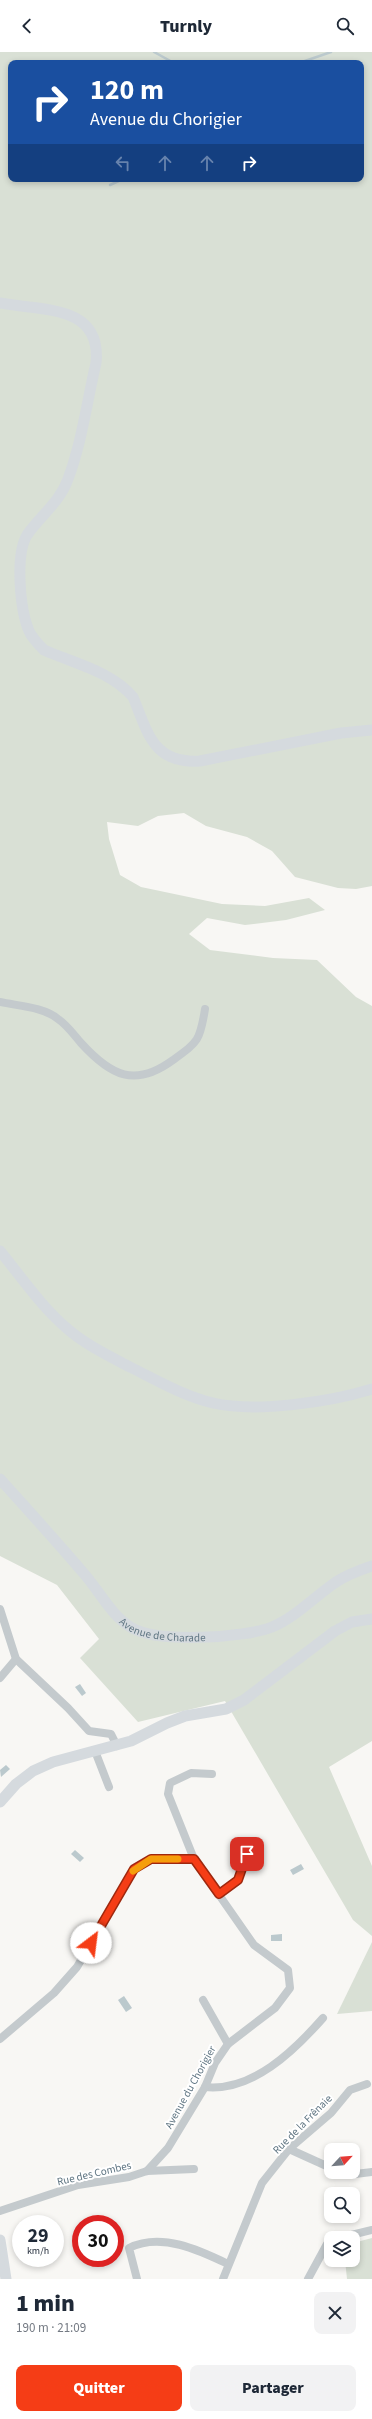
<!DOCTYPE html>
<html lang="fr">
<head>
<meta charset="utf-8">
<style>
	body { margin:0; font-family:"Source Sans 3",sans-serif; background:#f2f2f3; color:#1f2937; height:100vh; display:flex; flex-direction:column; font-size:15px; white-space:nowrap }
	* { box-sizing:border-box; margin:0 }
	p { font-size:13px; color:#747a83 }
	.icon { flex:none; width:22px; height:22px; fill:none; stroke:currentColor; stroke-width:2; stroke-linecap:round; stroke-linejoin:round }
	.map { position:relative; height:2227px; overflow:hidden }
	.side { display:flex; flex-direction:column; background:#fff; flex:1 }
	.side>* { flex:none }
	.top-card { position:absolute; left:8px; top:8px; width:356px; height:122px; border-radius:8px; box-shadow:0 2px 6px #0003; background:#1a4fa0; color:#fff; overflow:hidden }
	.needle { width:26px; rotate:64deg }
	.controls { position:absolute; left:324px; top:2091px; display:grid; gap:8px }
	.controls a { display:grid; place-items:center; width:36px; height:36px; border-radius:8px; background:#fff; box-shadow:0 2px 6px #0003; font-size:20px }
	.speed { position:absolute; left:12px; top:2163px; display:flex; gap:8px; font-size:20px; font-weight:700; text-align:center }
	.speed>* { display:grid; place-content:center; width:52px; height:52px; border-radius:50%; background:#fff; box-shadow:0 2px 6px #0003; line-height:1 }
	.speed small { font-size:10px; font-weight:400 }
	.speed .limit { border:6px solid #d22; background:#fff; color:#111 }
	.pin { position:absolute; display:grid; place-items:center; width:34px; height:34px; color:#fff; margin:-17px; border-radius:8px; box-shadow:0 2px 6px #0006 }
	.me { position:absolute; width:44px; margin:-22px; rotate:30deg; stroke-linejoin:round; filter:drop-shadow(0 0 3px #0008) }
	.turn { display:flex; align-items:center; gap:14px; height:84px; padding:0 16px; font-size:18px }
	.turn .icon { width:52px; height:52px; stroke-width:2.5 }
	.turn b { display:block; font-size:28px; line-height:34px }
	.lanes { display:flex; align-items:center; height:38px; padding:0 16px; background:#0003; justify-content:center; gap:20px; direction:ltr }
	.lanes .off { opacity:.35 }
	.round { display:grid; place-items:center; flex:none; width:42px; height:42px; border-radius:8px; background:#f2f2f3 }
	.overview { display:flex; align-items:center; justify-content:space-between; height:68px; padding:0 16px }
	h1 { font-size:24px; font-weight:800; line-height:30px }
	.cta { display:flex; gap:8px; margin-top:auto; padding:8px 16px }
	.cta a { flex:1; height:46px; border-radius:8px; background:#f53d16; color:#fff; font-size:16px; font-weight:800; line-height:46px; text-align:center }
	.cta a+a { background:#f2f2f3; color:#1f2937 }
	header { display:flex; justify-content:space-between; align-items:center; height:52px; padding:0 16px; background:#fff; font-size:18px; font-weight:800 }
	.map>svg:first-child { display:block }
</style>
</head>
<body>
<header><svg class="icon" aria-label="back" viewBox="0 0 24 24"><path d="M15 5l-7 7 7 7"/></svg>Turnly<svg class="icon" aria-label="search" viewBox="0 0 24 24"><circle cx="10" cy="10" r="6"/><path d="M15 15l6 6"/></svg></header>
<div class="map">
<svg width="372" height="2227" viewBox="0 0 372 2227">
	<rect width="100%" height="100%" fill="#f8f7f4"/>
	<g fill="#d9e0d5" fill-rule="evenodd">
		<path d="M0 0H372V834L356 837 338 836 295 825 272 799 247 785 206 774 184 761 158 764 138 774 107 770 109 787 120 823 141 835 222 852 265 854 309 846 325 858 286 868 245 873 207 866 189 882 210 898 273 906 317 908 356 945 372 954V1689L329 1715 372 1814V1884L353 1868 225 1649 138 1670 80 1606 99 1587 57 1533 0 1504ZM11 11H361V127H11Z"/>
		<polygon points="372,1890 372,1959 337,1962"/>
		<polygon points="372,2186 372,2227 347,2227 345,2208 353,2208 353,2191"/>
	</g>
	<g fill="#bbc9cd">
		<polygon points="80,1632 86,1641 82,1644 75,1635"/>
		<polygon points="6,1713 10,1717 1,1725 0,1718"/>
		<polygon points="75,1798 84,1806 80,1810 71,1802"/>
		<polygon points="301,1812 304,1817 293,1823 290,1818"/>
		<polygon points="282,1882 282,1889 271,1889 271,1883"/>
		<polygon points="124,1944 132,1956 126,1960 118,1948"/>
	</g>
	<g fill="none" stroke-linecap="round" stroke-linejoin="round">
		<g stroke="#bbc9cd" stroke-width="2.5">
			<polyline points="154,0 174,11"/>
			<polyline points="299,11 331,0"/>
			<polyline points="110,133 123,127"/>
		</g>
		<g stroke="#c4cacd" stroke-width="8">
			<path d="M0 950C18 954 44 955 58 967 67 973 74 983 81 991 111 1024 135 1036 173 1008 198 990 200 989 205 957"/>
			<polyline points="0,1557 16,1607 68,1656 89,1679 111,1682 117,1694"/>
			<polyline points="0,1626 16,1607"/>
			<polyline points="95,1699 109,1735"/>
			<polyline points="219,1842 238,1829 252,1789"/>
			<polyline points="203,1948 228,1992"/>
			<polyline points="0,1987 54,1941 77,1915 134,1817 151,1807 194,1807"/>
			<path d="M205 2035C252 2040 294 1999 323 1966"/>
			<polyline points="289,2097 331,2116"/>
			<polyline points="147,2119 168,2096 205,2035 215,2011 228,1992 275,1956 290,1936 288,1918 254,1893 194,1807 168,1742 170,1731 191,1721 212,1722"/>
			<polyline points="340,2120 347,2123 372,2120"/>
			<polyline points="0,2159 78,2133 129,2125 147,2119 194,2117"/>
			<polyline points="339,2186 372,2178"/>
			<path d="M137 2227 129 2196C161 2180 199 2198 228 2212"/>
			<polyline points="223,2227 262,2131 289,2097 331,2061 350,2038 367,2032"/>
			<polyline points="308,2227 327,2192 331,2190"/>
		</g>
		<g stroke="#d5dade" stroke-width="11">
			<path d="M0 251C41 259 102 252 96 311 87 349 82 390 68 427 60 450 41 463 27 483 15 503 20 558 29 579 32 586 38 592 44 598 73 611 111 619 133 645 148 681 153 712 200 709L341 681 372 678"/>
			<path d="M0 1199C22 1226 43 1257 70 1279 88 1294 111 1305 132 1316 158 1329 184 1344 213 1351 256 1361 330 1350 372 1337"/>
			<path id="s1" d="M0 1427C29 1459 58 1491 86 1524 101 1542 112 1564 132 1576 158 1591 245 1586 272 1575 296 1565 314 1545 336 1530 347 1523 360 1518 372 1514"/>
			<polyline points="0,1750 16,1732 33,1719 53,1710 131,1689 167,1671 185,1664 226,1657 244,1648 335,1579 352,1570 372,1567"/>
			<polyline points="0,2188 6,2227"/>
		</g>
	</g>
	<g fill="none" stroke-linecap="round" stroke-linejoin="round">
		<defs>
			<polyline id="route" points="91,1891 134,1817 151,1807 194,1807 219,1842 238,1828 247,1802"/>
		</defs>
		<use href="#route" stroke="#9f280e" stroke-width="10"/>
		<use href="#route" stroke="#f53d16" stroke-width="7"/>
		<polyline stroke="#f59e0b" stroke-width="7" points="133,1819 151,1807 178,1807"/>
	</g>
	<g text-anchor="middle" stroke-width="4" stroke-linejoin="round" paint-order="stroke">
		<g font-size="11" fill="#5f7582" stroke="#fff">
			<text dy="4" stroke="none"><textPath href="#s1" startOffset="230">Avenue de Charade</textPath></text>
			<text transform="translate(190 2035) rotate(-61)" y="4">Avenue du Chorigier</text>
			<text transform="translate(302 2072) rotate(-45)" y="4">Rue de la Frênaie</text>
			<text transform="translate(94 2121) rotate(-13)" y="4">Rue des Combes</text>
		</g>
	</g>
</svg>
<div class="controls">
<a><svg class="needle" viewBox="-14 -14 28 28"><path d="M0-13l5 13h-10z" fill="#e53935"/><path d="M0 13l5-13h-10z" fill="#747a83"/></svg></a>
<a><svg class="icon" aria-label="search" viewBox="0 0 24 24"><circle cx="10" cy="10" r="6"/><path d="M15 15l6 6"/></svg></a>
<a><svg class="icon" aria-label="layers" viewBox="0 0 24 24"><path d="M12 4l9 5-9 5-9-5zM3 14l9 5 9-5"/></svg></a>
</div>
<div class="speed"><div>29<small>km/h</small></div><div class="limit">30</div></div>
<div class="pin" style="left:247px;top:1802px;background:#d93025"><svg class="icon" aria-label="arrive" viewBox="0 0 24 24"><path d="M6 21V4h12l-3 4 3 4H6"/></svg></div>
<svg class="me" style="left:91px;top:1891px" viewBox="-20 -20 40 40"><circle r="19" fill="#fff"/><path d="M0-13L10 11 0 6-10 11z" fill="#f53d16"/></svg>
<div class="top-card">
<div class="turn"><svg class="icon" aria-label="right" viewBox="0 0 24 24"><path d="M7 20v-9h11M14 6l5 5-5 5"/></svg><div><b>120 m</b>Avenue du Chorigier</div></div>
<div class="lanes"><svg class="icon off" aria-label="left" viewBox="0 0 24 24"><path d="M17 20v-9H6M10 6l-5 5 5 5"/></svg><svg class="icon off" aria-label="ahead" viewBox="0 0 24 24"><path d="M12 20V5M6 11l6-6 6 6"/></svg><svg class="icon off" aria-label="ahead" viewBox="0 0 24 24"><path d="M12 20V5M6 11l6-6 6 6"/></svg><svg class="icon" aria-label="right" viewBox="0 0 24 24"><path d="M7 20v-9h11M14 6l5 5-5 5"/></svg></div>
</div>
</div>
<section class="side">
<div class="overview"><div><h1>1 min</h1><p>190 m · 21:09</p></div><a class="round"><svg class="icon" aria-label="close" viewBox="0 0 24 24"><path d="M6 6l12 12M18 6L6 18"/></svg></a></div>
<div class="cta"><a>Quitter</a><a>Partager</a></div>
</section>
</body>
</html>
